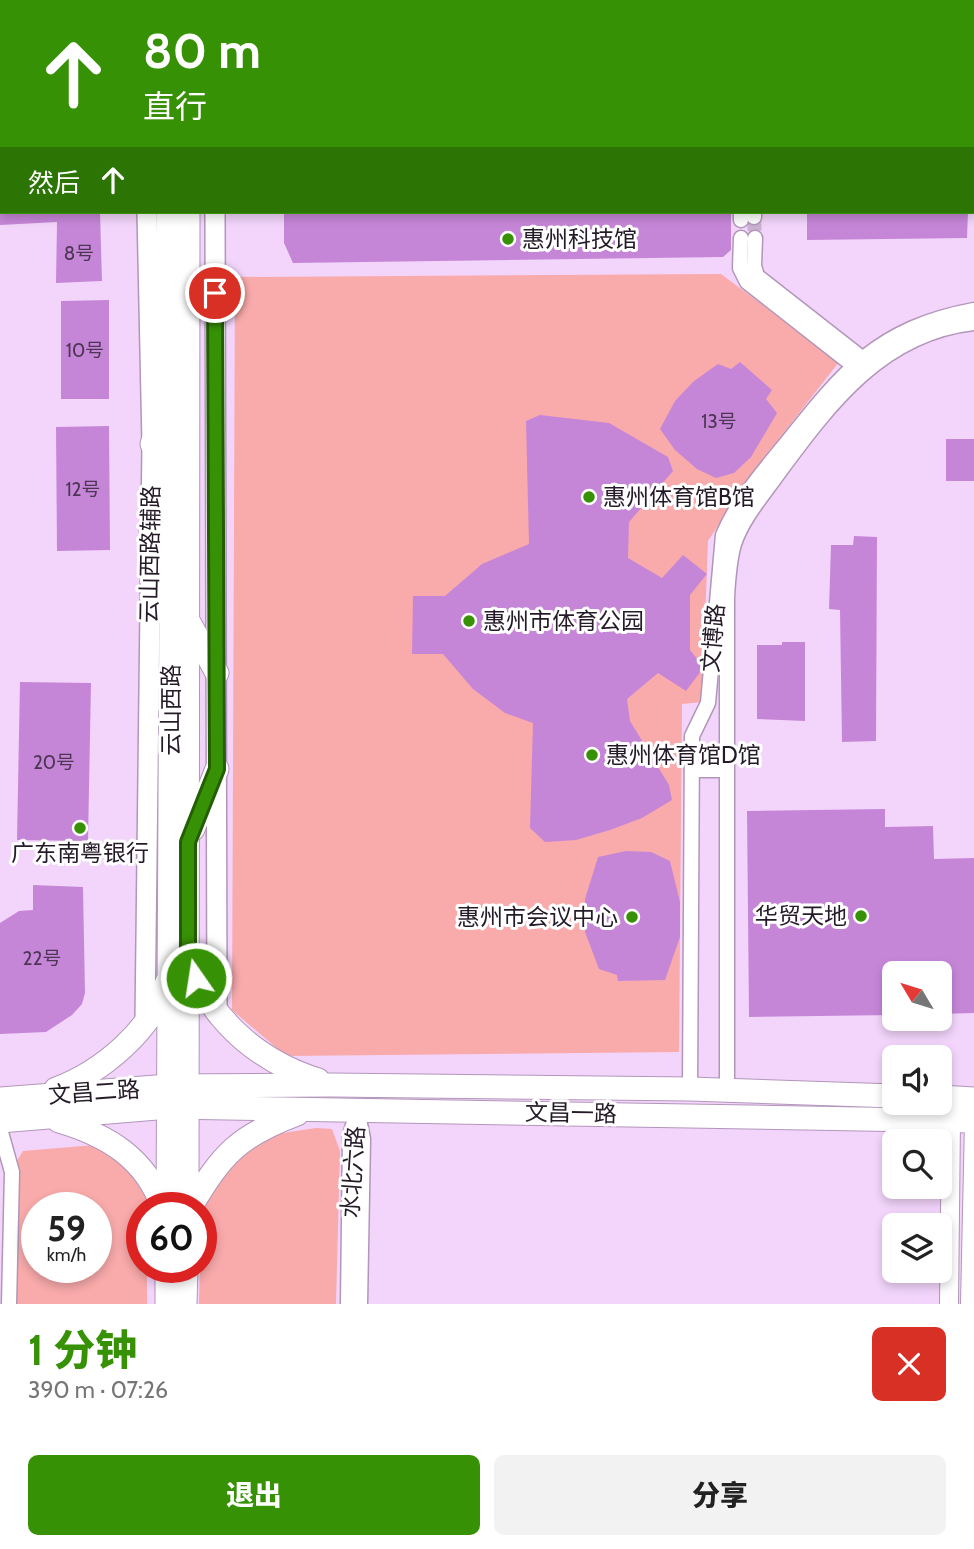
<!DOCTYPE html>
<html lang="zh">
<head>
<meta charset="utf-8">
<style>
	body { margin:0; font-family:Cabin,"Noto Sans SC",sans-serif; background:#f2f2f2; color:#222; height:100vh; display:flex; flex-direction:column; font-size:26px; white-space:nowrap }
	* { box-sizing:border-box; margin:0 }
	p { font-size:23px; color:#767676 }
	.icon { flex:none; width:38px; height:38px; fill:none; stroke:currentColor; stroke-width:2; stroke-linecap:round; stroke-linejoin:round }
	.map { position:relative; height:1304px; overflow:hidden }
	.side { display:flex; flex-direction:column; background:#fff; flex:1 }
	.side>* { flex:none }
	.banner { position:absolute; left:0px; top:0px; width:975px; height:214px; box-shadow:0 4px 10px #0003; background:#379104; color:#fff; overflow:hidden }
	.needle { width:46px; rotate:308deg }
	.controls { position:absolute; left:882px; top:961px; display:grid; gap:14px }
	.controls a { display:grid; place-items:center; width:70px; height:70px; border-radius:10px; background:#fff; box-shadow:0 4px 10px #0003; font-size:35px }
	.speed { position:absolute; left:21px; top:1192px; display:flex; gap:14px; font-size:35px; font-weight:700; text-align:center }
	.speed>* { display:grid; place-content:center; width:91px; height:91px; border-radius:50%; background:#fff; box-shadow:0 4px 10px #0003; line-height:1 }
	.speed small { font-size:18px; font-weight:400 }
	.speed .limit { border:10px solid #d22; background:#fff; color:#111 }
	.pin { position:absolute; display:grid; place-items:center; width:60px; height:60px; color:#fff; margin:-30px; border:4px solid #fff; border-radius:50%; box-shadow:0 2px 7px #0007 }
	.me { position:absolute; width:77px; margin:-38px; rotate:347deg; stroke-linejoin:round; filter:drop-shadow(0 0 5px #0008) }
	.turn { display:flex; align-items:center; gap:24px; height:147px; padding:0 28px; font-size:32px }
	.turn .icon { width:91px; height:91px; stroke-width:2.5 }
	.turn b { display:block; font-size:49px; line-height:60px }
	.then { display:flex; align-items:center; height:66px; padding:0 28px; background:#0003; gap:14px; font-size:26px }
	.round { display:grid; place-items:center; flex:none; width:74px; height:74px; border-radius:10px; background:#f2f2f2 }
	.head { display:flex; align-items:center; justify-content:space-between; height:119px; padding:0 28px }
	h1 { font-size:42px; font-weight:800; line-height:52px; color:#379104 }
	.button { display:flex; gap:14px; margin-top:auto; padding:14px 28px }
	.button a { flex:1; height:80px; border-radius:10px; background:#379104; color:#fff; font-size:28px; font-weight:800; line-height:80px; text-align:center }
	.button a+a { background:#f2f2f2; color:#222 }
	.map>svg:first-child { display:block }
</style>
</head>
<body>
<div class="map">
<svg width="974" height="1304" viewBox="0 0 974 1304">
	<defs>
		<pattern id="forest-firs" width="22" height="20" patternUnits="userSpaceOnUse" patternTransform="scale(1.75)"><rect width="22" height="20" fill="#f9aaab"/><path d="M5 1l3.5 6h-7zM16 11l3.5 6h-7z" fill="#d59293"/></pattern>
	</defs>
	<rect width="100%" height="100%" fill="#f3d5fb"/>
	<polygon fill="url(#forest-firs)" points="0,0 116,0 116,2 2,2 0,68"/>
	<g fill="#f9aaab" fill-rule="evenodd">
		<polygon points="230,0 721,0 230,2"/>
		<polygon points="722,0 974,0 974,34 973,2"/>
		<polygon points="721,274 839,362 756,468 708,541 702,702 682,704 679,1052 286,1056 232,1010 235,277"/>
		<polygon points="316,1128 332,1129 340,1151 336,1304 199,1304 201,1212 217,1183 242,1153 263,1136"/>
		<path d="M95 1145 119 1152 146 1190V1207L142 1208V1267H147V1304H7L10 1172 23 1151ZM37 1208H96V1267H37Z"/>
	</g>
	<g fill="#c686d8">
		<polygon points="0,212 100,212 102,281 56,283 57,222 0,225"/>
		<polygon points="284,212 731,212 731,250 723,257 293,263 284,243"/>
		<polygon points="807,212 968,212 967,238 807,240"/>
		<polygon points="109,300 109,399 61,399 61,301"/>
		<polygon points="740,362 772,390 766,399 777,413 751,457 734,473 716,478 697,469 675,450 660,429 675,401 694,381 718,364 731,369"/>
		<polygon points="540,415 609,423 668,457 673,471 629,522 628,558 662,578 683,555 707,574 690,595 690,650 702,665 701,671 686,691 658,673 627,699 630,721 669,785 672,800 642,818 610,830 576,840 545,842 530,828 533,723 505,713 473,689 443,654 412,654 413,596 445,596 482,564 529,544 526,421"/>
		<polygon points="109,426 110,550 57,551 56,427"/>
		<rect x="946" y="439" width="28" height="42"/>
		<polygon points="854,536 877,537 876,741 842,742 840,610 829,609 831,545 853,545"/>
		<polygon points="782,642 805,642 805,721 757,719 757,645 782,645"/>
		<polygon points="20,682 91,683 88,841 17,840"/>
		<polygon points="885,809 885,827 933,826 934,859 974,858 974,1013 940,1014 940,973 894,973 894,1015 749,1017 747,811"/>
		<polygon points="626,851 651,852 670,861 680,902 680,937 665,980 618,981 617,975 599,969 585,932 585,899 598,857"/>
		<polygon points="33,885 83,887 85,993 82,1004 72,1015 46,1032 0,1034 0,923 19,911 33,910"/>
	</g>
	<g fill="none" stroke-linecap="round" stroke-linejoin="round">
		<polyline stroke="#cab0d1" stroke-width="14" stroke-dasharray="14 7" stroke-linecap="butt" points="754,217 755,238"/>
		<defs>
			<g id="minor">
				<polyline points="754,212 754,217"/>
				<polyline points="741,220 741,212"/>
				<polyline points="741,238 740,268 747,282 859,370"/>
				<polyline points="755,238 754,266 757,276 867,362"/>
				<polyline points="692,770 724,770"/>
				<path d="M690 1089 692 736 708 703 723 535C737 502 761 474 784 446 842 373 877 328 974 310"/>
				<path d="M727 1090V597C728 579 729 561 734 544 743 517 764 494 780 471 831 402 883 333 974 323"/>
				<polyline points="358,1114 363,1139 360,1304"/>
				<polyline points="0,1129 12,1172 9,1304"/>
				<polyline points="348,1304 350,1135 358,1109"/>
			</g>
			<g id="tertiary">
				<polyline points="973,53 974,53"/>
				<polyline points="973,66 974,66"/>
				<polyline points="967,1110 974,1121 970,1304"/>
				<polyline points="949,1304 951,1120 954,1111"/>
			</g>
			<g id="secondary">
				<polyline points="145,0 145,2"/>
				<polyline points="0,97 2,97"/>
				<polyline points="0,116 2,116"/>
				<polyline points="215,212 217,1014"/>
				<polyline points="145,1022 152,444 147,212"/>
			</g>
			<g id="primary">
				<polyline points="167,0 167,2"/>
				<polyline points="188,0 188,2"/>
				<polyline points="168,212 171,590 168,1208"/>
				<polyline points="152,444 164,409"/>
				<polyline points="151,532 165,573"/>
				<polyline points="190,624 217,673"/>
				<polyline points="193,829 217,769"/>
				<path d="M192 968C215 1024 261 1062 318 1080"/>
				<path d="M56 1089C102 1072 152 1030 167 982"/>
				<polyline points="940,1097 974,1099"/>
				<polyline points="0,1099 169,1086 331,1085 690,1089 894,1096"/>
				<polyline points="0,1121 169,1107 974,1121"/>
				<path d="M59 1121C107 1135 146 1158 163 1208"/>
				<polyline points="187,1208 188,212"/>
				<path d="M190 1208C222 1154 238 1136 297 1114"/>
				<polyline points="167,1304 167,1267"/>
				<polyline points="185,1304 186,1267"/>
			</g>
		</defs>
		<use href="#minor" stroke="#b296ba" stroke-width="17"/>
		<use href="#tertiary" stroke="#b296ba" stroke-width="20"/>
		<use href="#secondary" stroke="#b296ba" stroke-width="22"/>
		<use href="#primary" stroke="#b296ba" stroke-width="25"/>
		<g stroke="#ad96b4" stroke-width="2" stroke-dasharray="5 3.5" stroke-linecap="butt">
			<polyline points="862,0 863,2"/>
			<polyline points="973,18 974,18"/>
		</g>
		<use href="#minor" stroke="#fff" stroke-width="14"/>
		<use href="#tertiary" stroke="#fff" stroke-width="18"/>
		<use href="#secondary" stroke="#fff" stroke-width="19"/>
		<use href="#primary" stroke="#fff" stroke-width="23"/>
	</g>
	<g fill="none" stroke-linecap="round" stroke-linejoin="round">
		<defs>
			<polyline id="route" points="196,978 188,960 188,842 217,769 215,293"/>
		</defs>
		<use href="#route" stroke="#245e03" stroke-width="18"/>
		<use href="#route" stroke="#379104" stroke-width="12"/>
	</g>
	<g fill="#379104" stroke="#fff" stroke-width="2.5">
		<circle cx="508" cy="239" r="7"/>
		<circle cx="589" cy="497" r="7"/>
		<circle cx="469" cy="621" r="7"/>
		<circle cx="592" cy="755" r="7"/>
		<circle cx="80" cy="828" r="7"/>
		<circle cx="861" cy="916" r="7"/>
		<circle cx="632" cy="917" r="7"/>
	</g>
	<g text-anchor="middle" stroke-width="6" stroke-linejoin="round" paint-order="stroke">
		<g font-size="19" fill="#4d3654">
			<text x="79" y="260">8号</text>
			<text x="85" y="357">10号</text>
			<text x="719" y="428">13号</text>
			<text x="83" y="496">12号</text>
			<text x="54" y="769">20号</text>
			<text x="42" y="965">22号</text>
		</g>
		<g font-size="23" fill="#251b28" stroke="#fff" text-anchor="start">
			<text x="522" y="247">惠州科技馆</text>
			<text x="603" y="505">惠州体育馆B馆</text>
			<text x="483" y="629">惠州市体育公园</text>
			<text x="606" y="763">惠州体育馆D馆</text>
			<text x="80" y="861" text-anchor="middle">广东南粤银行</text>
			<text x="847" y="924" text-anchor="end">华贸天地</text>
			<text x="618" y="925" text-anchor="end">惠州市会议中心</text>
		</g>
		<g font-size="23" fill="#251b28" stroke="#fff">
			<text transform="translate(150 554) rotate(-89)" y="8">云山西路辅路</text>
			<text transform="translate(713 638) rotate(-85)" y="8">文博路</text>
			<text transform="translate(171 710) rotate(-90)" y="8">云山西路</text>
			<text transform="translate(94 1092) rotate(-4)" y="8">文昌二路</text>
			<text transform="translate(571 1113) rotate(1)" y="8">文昌一路</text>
			<text transform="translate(353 1172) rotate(-86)" y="8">水北六路</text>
		</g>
	</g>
</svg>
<div class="controls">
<a><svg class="needle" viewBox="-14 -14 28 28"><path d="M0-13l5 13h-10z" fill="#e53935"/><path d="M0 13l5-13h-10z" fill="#767676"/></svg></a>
<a><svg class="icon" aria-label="sound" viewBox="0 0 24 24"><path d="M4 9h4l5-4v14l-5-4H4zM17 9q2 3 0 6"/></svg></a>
<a><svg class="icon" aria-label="search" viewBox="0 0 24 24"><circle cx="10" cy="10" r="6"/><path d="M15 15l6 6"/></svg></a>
<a><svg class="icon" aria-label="layers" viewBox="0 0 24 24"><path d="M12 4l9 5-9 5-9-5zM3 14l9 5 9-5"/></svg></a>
</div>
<div class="speed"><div>59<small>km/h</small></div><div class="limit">60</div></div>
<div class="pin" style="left:215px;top:293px;background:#d93025"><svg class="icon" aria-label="arrive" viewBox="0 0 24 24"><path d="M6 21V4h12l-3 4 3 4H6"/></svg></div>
<svg class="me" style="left:196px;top:978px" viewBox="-20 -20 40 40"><circle r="17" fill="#379104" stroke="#fff" stroke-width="3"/><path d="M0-11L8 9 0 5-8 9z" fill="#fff"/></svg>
<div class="banner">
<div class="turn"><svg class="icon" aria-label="ahead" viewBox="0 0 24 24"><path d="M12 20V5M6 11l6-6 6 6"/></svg><div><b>80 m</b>直行</div></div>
<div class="then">然后<svg class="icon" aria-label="ahead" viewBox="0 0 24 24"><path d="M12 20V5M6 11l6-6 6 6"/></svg></div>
</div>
</div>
<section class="side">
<div class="head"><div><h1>1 分钟</h1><p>390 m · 07:26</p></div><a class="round" style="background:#d93025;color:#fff"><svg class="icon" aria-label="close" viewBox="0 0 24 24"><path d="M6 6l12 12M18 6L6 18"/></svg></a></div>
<div class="button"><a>退出</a><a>分享</a></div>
</section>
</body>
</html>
